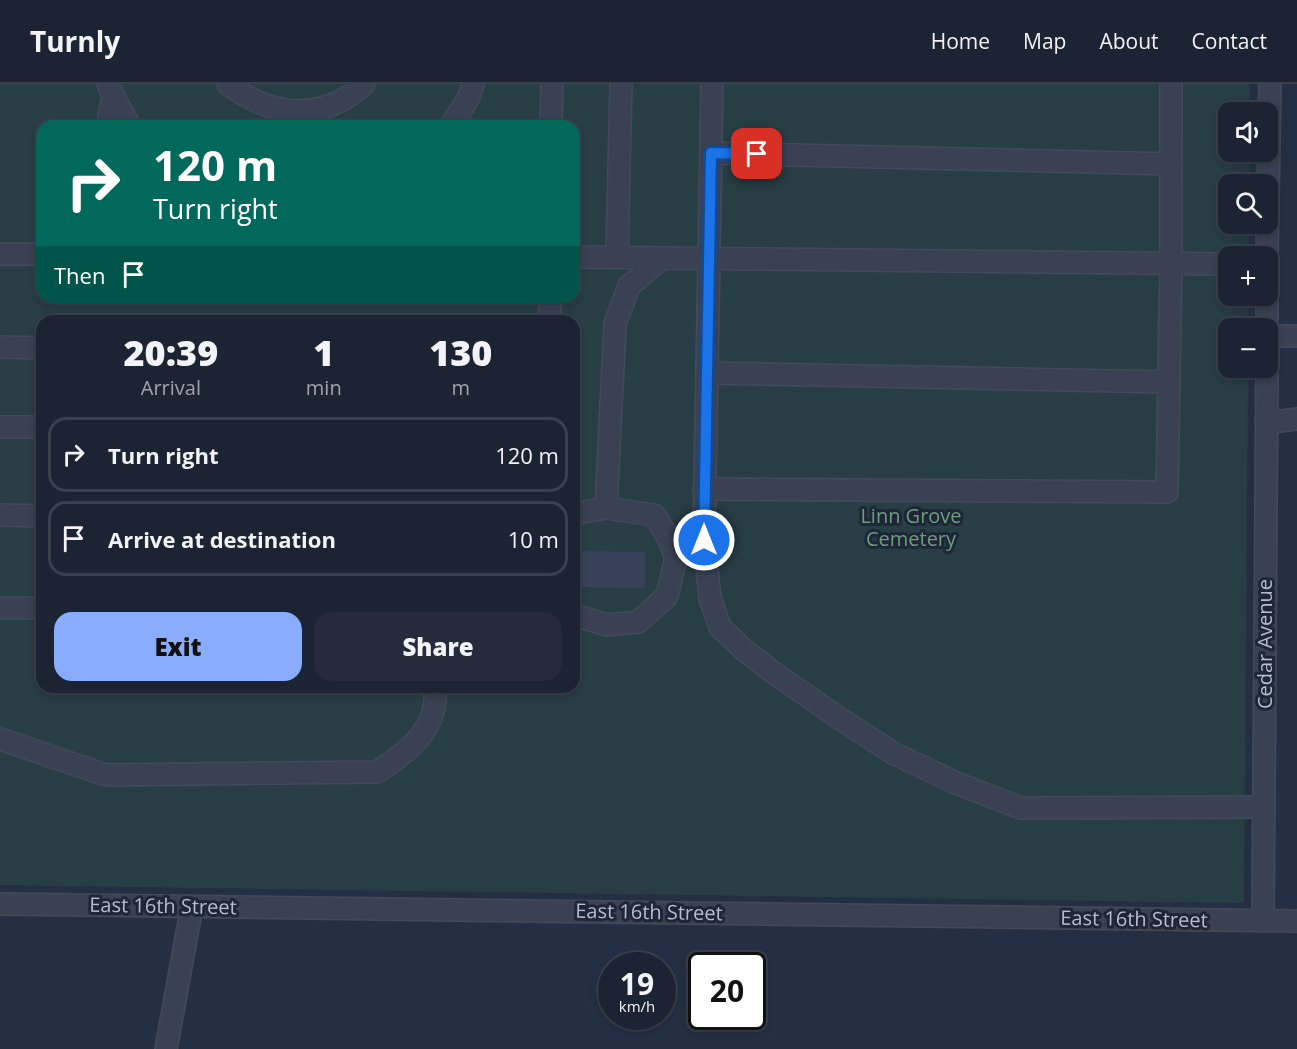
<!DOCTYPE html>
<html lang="en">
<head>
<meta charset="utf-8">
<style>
	body { margin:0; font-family:"Open Sans",sans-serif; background:#252b3a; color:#f1f3f6; height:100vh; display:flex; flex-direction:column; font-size:22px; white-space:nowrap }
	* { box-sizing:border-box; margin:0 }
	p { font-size:20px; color:#a0a4ac }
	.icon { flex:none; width:33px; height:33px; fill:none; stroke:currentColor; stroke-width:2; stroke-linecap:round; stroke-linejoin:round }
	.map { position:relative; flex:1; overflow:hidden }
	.sheet { position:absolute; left:36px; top:231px; width:544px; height:378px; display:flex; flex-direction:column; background:#1c2332; border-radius:18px; box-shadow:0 3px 9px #0003,0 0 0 2px #3a404d }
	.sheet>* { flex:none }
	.guide { position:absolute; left:36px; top:36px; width:544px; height:183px; border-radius:18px; box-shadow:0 3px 9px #0003,0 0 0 2px #3a404d; background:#00695c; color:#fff; overflow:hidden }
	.controls { position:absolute; left:1218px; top:18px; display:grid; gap:12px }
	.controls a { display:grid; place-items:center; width:60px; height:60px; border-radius:12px; background:#1c2332; box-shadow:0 3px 9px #0003,0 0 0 2px #3a404d; font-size:30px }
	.speed { position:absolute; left:598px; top:868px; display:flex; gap:12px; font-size:30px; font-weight:700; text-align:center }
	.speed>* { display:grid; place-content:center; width:78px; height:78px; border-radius:50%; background:#1c2332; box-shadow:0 3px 9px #0003,0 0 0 2px #3a404d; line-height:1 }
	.speed small { font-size:15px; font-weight:400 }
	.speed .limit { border:3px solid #111; border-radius:9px; background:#fff; color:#111 }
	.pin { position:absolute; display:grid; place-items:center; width:51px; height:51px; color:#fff; margin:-26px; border-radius:12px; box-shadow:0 3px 9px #0006 }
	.me { position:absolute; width:66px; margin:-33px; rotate:0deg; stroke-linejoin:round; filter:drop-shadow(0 0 4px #0008) }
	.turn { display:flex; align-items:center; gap:21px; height:126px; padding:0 18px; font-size:27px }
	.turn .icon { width:78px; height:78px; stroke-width:2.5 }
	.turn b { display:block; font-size:42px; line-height:51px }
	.then { display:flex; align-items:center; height:57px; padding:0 18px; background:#0003; gap:12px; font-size:22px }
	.eta { display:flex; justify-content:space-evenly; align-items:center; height:102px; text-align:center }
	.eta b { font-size:36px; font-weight:800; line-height:42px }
	.primary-button { display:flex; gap:12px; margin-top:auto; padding:12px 18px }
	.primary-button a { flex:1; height:69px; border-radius:18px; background:#8aacfd; color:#111; font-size:24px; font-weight:800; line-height:69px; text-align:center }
	.primary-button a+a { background:#252b3a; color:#f1f3f6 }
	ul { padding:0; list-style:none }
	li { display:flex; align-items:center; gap:18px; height:75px; margin:0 12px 9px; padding:0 6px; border:3px solid #3a404d; border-radius:18px }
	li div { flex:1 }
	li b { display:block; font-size:22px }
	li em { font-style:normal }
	header { display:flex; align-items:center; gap:36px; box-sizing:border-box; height:84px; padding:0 30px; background:#1c2332; border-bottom:2px solid #3a404d }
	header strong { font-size:28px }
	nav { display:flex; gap:33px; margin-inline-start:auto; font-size:21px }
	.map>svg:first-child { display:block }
</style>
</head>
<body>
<header>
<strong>Turnly</strong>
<nav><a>Home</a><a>Map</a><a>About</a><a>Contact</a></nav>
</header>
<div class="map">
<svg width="1297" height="965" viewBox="0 0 1297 965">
	<rect width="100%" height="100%" fill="#252f43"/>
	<path fill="#273e44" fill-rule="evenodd" d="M0 0H1250L1249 28H1228V68H1249V100H1228V140H1249L1248 172H1228V212H1248V244H1228V284H1248L1244 819 0 801ZM42 42H574V213H42ZM42 237H574V603H42Z"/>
	<polygon fill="#374259" points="574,467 645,468 645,504 574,503"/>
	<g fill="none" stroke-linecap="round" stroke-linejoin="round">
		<defs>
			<g id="minor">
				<polyline points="108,0 113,12 130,42"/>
				<path d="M228 0C263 27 306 37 346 14 352 10 358 5 364 0"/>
				<polyline points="712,0 704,456 710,514 720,543 743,565 770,586 836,632 893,669 956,699 1021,724 1264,723"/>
				<polyline points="107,42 113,12"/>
				<polyline points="451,42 469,13 473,0"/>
				<polyline points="551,42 552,0"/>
				<polyline points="711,69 1171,80"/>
				<polyline points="0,170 42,170"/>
				<polyline points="1267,172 1270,0"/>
				<polyline points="574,173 662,174"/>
				<polyline points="617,173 621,0"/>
				<polyline points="550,237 550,213"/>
				<polyline points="1267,244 1267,212"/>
				<polyline points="1268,252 1297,252"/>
				<polyline points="0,263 42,264"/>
				<polyline points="707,289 1168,298"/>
				<polyline points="1266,339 1297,335"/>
				<polyline points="0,343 42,343"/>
				<polyline points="704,405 1167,408 1171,179 1171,0"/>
				<polyline points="606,424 615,240 629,202 662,174 1228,180"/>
				<polyline points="574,430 606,424 654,431 668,453 676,474 667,512 638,538 607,541 574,531"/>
				<polyline points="0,431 42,432"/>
				<polyline points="0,524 42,524"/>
				<path d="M0 655 106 691 377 688C408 668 439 645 435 603"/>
				<polyline points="0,820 1297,837"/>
				<polyline points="1263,836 1267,284"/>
				<polyline points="166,965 192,822"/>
			</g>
		</defs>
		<use href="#minor" stroke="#434a5c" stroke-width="24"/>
		<use href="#minor" stroke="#394152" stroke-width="21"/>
	</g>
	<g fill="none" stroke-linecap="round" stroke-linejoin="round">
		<defs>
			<polyline id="route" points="704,456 711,69 757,70"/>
		</defs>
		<use href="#route" stroke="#114b97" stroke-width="15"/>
		<use href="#route" stroke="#1a73e8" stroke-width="10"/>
	</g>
	<g text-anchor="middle" stroke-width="6" stroke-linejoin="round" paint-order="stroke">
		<g font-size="20" fill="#6c9f7c" stroke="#1e2638">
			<text x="911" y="439">Linn Grove<tspan x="911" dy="23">Cemetery</tspan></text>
		</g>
		<g font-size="20" fill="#b6bdcc" stroke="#1e2638">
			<text transform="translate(1265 560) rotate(-90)" y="7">Cedar Avenue</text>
			<text transform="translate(163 822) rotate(1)" y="7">East 16th Street</text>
			<text transform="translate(649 828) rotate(1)" y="7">East 16th Street</text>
			<text transform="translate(1134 835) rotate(1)" y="7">East 16th Street</text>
		</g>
	</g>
</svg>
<div class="controls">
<a><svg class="icon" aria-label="sound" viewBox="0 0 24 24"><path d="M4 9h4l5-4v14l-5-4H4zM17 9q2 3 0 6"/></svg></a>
<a><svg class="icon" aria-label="search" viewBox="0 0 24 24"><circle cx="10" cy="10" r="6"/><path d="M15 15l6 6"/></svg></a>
<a>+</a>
<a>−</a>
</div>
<div class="speed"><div>19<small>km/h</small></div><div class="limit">20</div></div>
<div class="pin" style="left:757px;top:70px;background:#d93025"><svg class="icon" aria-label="arrive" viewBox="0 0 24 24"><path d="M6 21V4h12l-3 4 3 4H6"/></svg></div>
<svg class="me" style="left:704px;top:456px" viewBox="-20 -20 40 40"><circle r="17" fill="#1a73e8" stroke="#fff" stroke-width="3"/><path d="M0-11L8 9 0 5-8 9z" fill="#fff"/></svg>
<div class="guide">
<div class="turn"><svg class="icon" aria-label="right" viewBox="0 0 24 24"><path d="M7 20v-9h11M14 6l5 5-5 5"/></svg><div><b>120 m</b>Turn right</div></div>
<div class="then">Then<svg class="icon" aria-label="arrive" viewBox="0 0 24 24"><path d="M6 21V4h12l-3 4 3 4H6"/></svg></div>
</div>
<section class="sheet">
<div class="eta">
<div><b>20:39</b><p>Arrival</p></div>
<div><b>1</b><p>min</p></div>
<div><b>130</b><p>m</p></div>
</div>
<ul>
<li><svg class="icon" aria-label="right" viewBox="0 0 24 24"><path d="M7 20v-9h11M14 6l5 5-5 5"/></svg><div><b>Turn right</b></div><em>120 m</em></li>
<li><svg class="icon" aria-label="arrive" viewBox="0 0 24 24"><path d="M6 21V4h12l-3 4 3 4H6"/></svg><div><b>Arrive at destination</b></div><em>10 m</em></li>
</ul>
<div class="primary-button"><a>Exit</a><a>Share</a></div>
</section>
</div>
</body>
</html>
